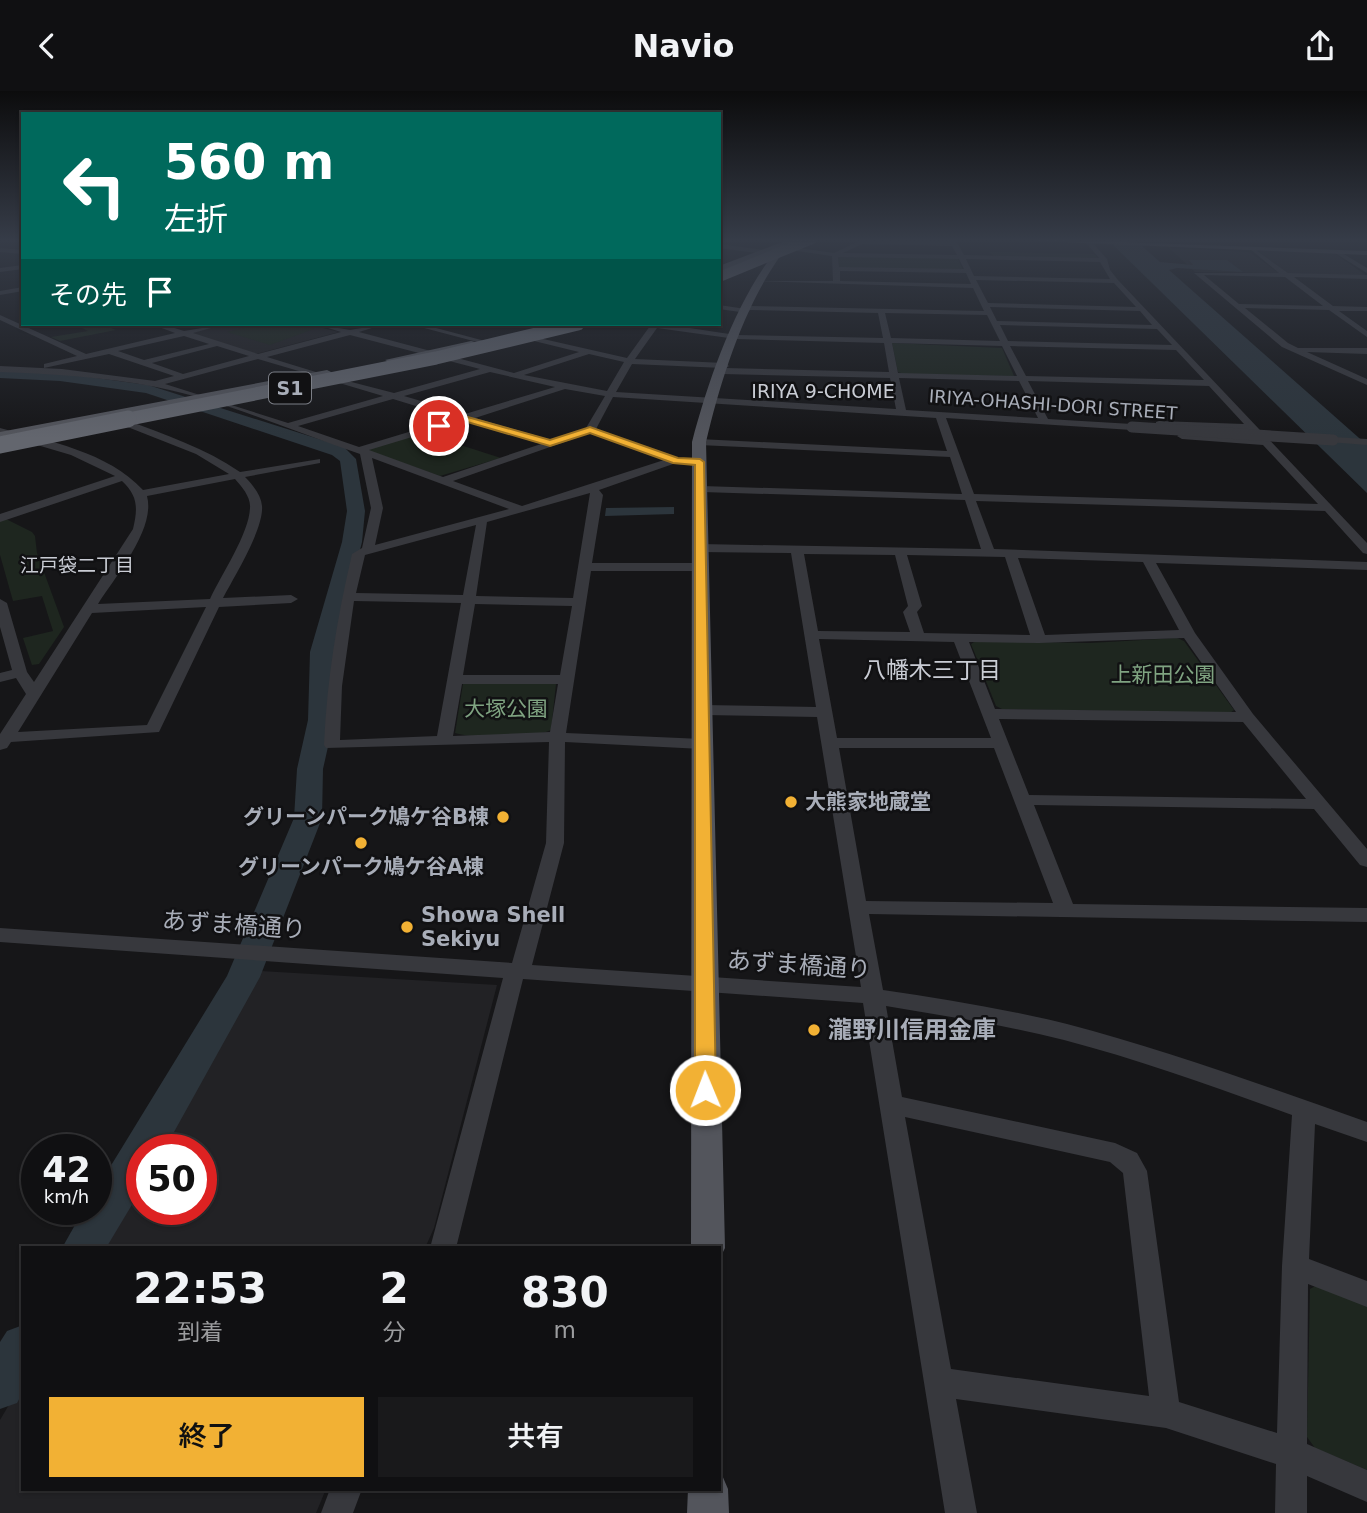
<!DOCTYPE html>
<html lang="ja">
<head>
<meta charset="utf-8">
<style>
	body { margin:0; font-family:"DejaVu Sans","Noto Sans JP",sans-serif; background:#19191b; color:#f1f3f6; height:100vh; display:flex; flex-direction:column; font-size:26px; white-space:nowrap }
	* { box-sizing:border-box; margin:0 }
	p { font-size:23px; color:#9c9d9f }
	.icon { flex:none; width:38px; height:38px; fill:none; stroke:currentColor; stroke-width:2; stroke-linecap:round; stroke-linejoin:round }
	.map { position:relative; flex:1; overflow:hidden }
	.drawer { position:absolute; left:21px; top:1155px; width:700px; height:245px; display:flex; flex-direction:column; background:#101012; border-radius:0px; box-shadow:0 2px 5px #0004,0 0 0 2px #303032 }
	.drawer>* { flex:none }
	.guide { position:absolute; left:21px; top:21px; width:700px; height:214px; border-radius:0px; box-shadow:0 2px 5px #0004,0 0 0 2px #303032; background:#00695c; color:#fff; overflow:hidden }
	.speed { position:absolute; left:21px; top:1043px; display:flex; gap:14px; font-size:35px; font-weight:700; text-align:center }
	.speed>* { display:grid; place-content:center; width:91px; height:91px; border-radius:50%; background:#101012; box-shadow:0 2px 5px #0004,0 0 0 2px #303032; line-height:1 }
	.speed small { font-size:18px; font-weight:400 }
	.speed .limit { border:10px solid #d22; background:#fff; color:#111 }
	.pin { position:absolute; display:grid; place-items:center; width:60px; height:60px; color:#fff; margin:-30px; border:4px solid #fff; border-radius:50%; box-shadow:0 2px 7px #0007 }
	.me { position:absolute; width:77px; margin:-38px; rotate:359deg; stroke-linejoin:round; filter:drop-shadow(0 0 5px #0008) }
	.turn { display:flex; align-items:center; gap:24px; height:147px; padding:0 28px; font-size:32px }
	.turn .icon { width:91px; height:91px; stroke-width:2.5 }
	.turn b { display:block; font-size:49px; line-height:60px }
	.then { display:flex; align-items:center; height:66px; padding:0 28px; background:#0003; gap:14px; font-size:26px }
	.eta { display:flex; justify-content:space-evenly; align-items:center; height:119px; text-align:center }
	.eta b { font-size:42px; font-weight:600; line-height:49px }
	.button { display:flex; gap:14px; margin-top:auto; padding:14px 28px }
	.button a { flex:1; height:80px; border-radius:0px; background:#f2b134; color:#111; font-size:28px; font-weight:600; line-height:80px; text-align:center }
	.button a+a { background:#19191b; color:#f1f3f6 }
	header { display:flex; justify-content:space-between; align-items:center; height:91px; padding:0 28px; background:#101012; font-size:32px; font-weight:600 }
	.map>svg:first-child { display:block }
</style>
</head>
<body>
<header><svg class="icon" aria-label="back" viewBox="0 0 24 24"><path d="M15 5l-7 7 7 7"/></svg>Navio<svg class="icon" aria-label="share" viewBox="0 0 24 24"><path d="M12 15V3M7 8l5-5 5 5M5 13v7h14v-7"/></svg></header>
<div class="map">
<svg width="1367" height="1422" viewBox="0 0 1367 1422">
	<rect width="100%" height="100%" fill="#161618"/>
	<g fill="#222225">
		<polygon points="1169,157 1249,161 1279,182 1195,181"/>
		<polygon points="1263,160 1334,162 1367,185 1288,182 1259,161"/>
		<polygon points="228,233 307,233 339,241 256,263 190,242"/>
		<polygon points="261,880 497,894 434,1137 425,1157 101,1157 142,1087 142,1118 201,1118 201,1059 158,1059"/>
		<polygon points="23,1290 23,1398 326,1398 316,1422 0,1422 0,1329"/>
	</g>
	<g fill="#1e261f">
		<polygon points="989,161 1094,163 1099,168 995,166"/>
		<polygon points="838,165 958,168 963,179 839,176"/>
		<polygon points="74,233 101,233 116,239 60,250 51,246 88,240"/>
		<polygon points="260,233 294,233 314,238 270,254 227,241"/>
		<polygon points="892,252 1002,257 1014,285 904,283 898,281"/>
		<polygon points="423,342 501,367 440,385 369,360 370,357"/>
		<polygon points="6,428 32,441 35,445 37,462 64,536 39,573 32,574 23,547 53,540 42,505 13,510 0,464 0,430"/>
		<polygon points="1177,547 1184,550 1234,619 1230,622 1002,618 996,615 971,553 976,550 1090,552"/>
		<path d="M468 591 556 593 551 639C535 646 471 648 455 642L463 593Z"/>
		<polygon points="1317,1194 1367,1213 1367,1379 1315,1357 1307,1346 1310,1198"/>
	</g>
	<g fill="#2c353c">
		<polygon points="1107,148 1134,148 1160,171 1193,174 1189,169 1227,169 1243,181 1177,177 1169,179 1367,354 1367,402"/>
		<polygon points="674,416 674,423 605,425 606,417"/>
	</g>
	<g fill="none" stroke-linecap="round" stroke-linejoin="round">
		<g fill="#2c353c" fill-rule="evenodd">
			<polygon points="0,279 60,282 148,294 344,356 356,368 365,420 362,451 334,561 334,629 323,678 322,727 260,886 164,1059 142,1059 142,1097 106,1157 62,1157 84,1118 96,1118 96,1099 227,885 294,727 297,678 308,629 310,561 342,451 347,420 340,370 332,364 146,302 60,290 0,287"/>
			<polygon points="23,1234 23,1301 17,1312 0,1318 0,1251 7,1240"/>
		</g>
		<g fill="#37383d" fill-rule="evenodd">
			<path d="M949 148H955L964 164 1099 167 1083 148H1089L1107 168 1110 179 1118 189 1367 452V463L1363 462 1325 420 976 410 994 458 1367 471V479L1156 472 1195 542 1253 623 1367 758V776L1360 774 1314 718 1034 714 1073 813 1367 817V831L869 823 883 899C944 908 1006 918 1067 933 1169 960 1268 996 1367 1031V1051L1315 1033 1309 1168 1367 1190V1216L1308 1193 1307 1353 1367 1379V1411L1307 1385V1422H1275L1276 1373 1166 1337 956 1308 977 1422H945L863 912 523 888 456 1157H430L503 887 0 851V837L512 872 546 752 549 651 326 657 324 654C327 588 337 527 352 463L362 457 371 417 360 363C293 340 225 310 156 296 105 286 52 283 0 281V275L62 278 155 290 174 285 109 263 44 277V273L77 265 0 229V224L86 263 175 242 151 233H162L184 240 226 233 193 242 258 263 341 241 315 233 350 239 385 233 359 241 514 282 579 261 530 249V245L627 267 650 235 645 233H663L736 244 883 247 878 222 750 219 747 222 719 218V214L746 218 749 215 984 220 973 197 758 190H833L832 165 790 159 792 156 834 162 861 149 950 151ZM862 153 952 155 957 164 843 162ZM838 166 959 168 964 178 839 176ZM966 168 1100 171 1110 188 974 185ZM840 180 966 182 971 193 840 190ZM976 189 1114 192 1136 216 988 212ZM990 216 1140 220 1152 234 997 230ZM885 222 987 224 1000 250 891 247ZM1000 234 1157 238 1172 254 1008 250ZM657 237 736 248 884 252 889 281 726 277 729 275 725 272 635 268ZM350 244 480 278 394 302 336 287V291L383 305 288 332 165 293 258 268 319 286V282L267 266ZM184 245 209 253 144 269 118 260ZM892 252 1002 255 1017 285 898 282ZM217 255 249 265 183 283 152 272ZM1010 255 1176 259 1204 289 1026 285ZM589 263 624 271 607 300 524 284ZM632 273 723 277 719 280 723 283 890 287 896 318 616 301ZM490 281 555 296 465 323 404 305ZM899 287 1019 290 1038 327 906 319ZM1028 290 1209 295 1244 333 1159 330 1156 331V335L1249 339 1257 347 1182 342 1177 345 1182 348 1263 354 1318 413 974 403 946 327 1132 339 1137 336 1132 333 1048 328ZM565 298 605 305 586 337 551 349 475 327ZM613 306 936 327 947 360 699 348 694 351 699 354 950 366 962 403 702 395 696 398 702 401 965 409 981 458 700 453 694 457 700 461 791 462 816 616 704 614 696 619 704 624 817 626 861 896 532 874 564 752 565 651 702 658 710 653 702 648 566 642 591 480H700L706 476 700 472H592L603 404 599 399 673 373 700 374 705 371 700 368 678 367 596 338ZM393 308 455 327 359 356 298 335ZM465 330 541 353 443 386 369 359ZM590 342 664 369 522 415 453 390ZM372 367 509 418 375 454 383 417ZM590 402 573 507 476 505 487 431ZM476 434 463 504 356 502 365 464ZM804 463 895 464 908 515 903 521 910 541 818 540ZM907 464 1005 466 1030 544 924 542 917 521 922 515ZM1018 467 1143 471 1179 539 1045 544ZM354 510 461 512 437 645 340 649 342 595ZM475 513 572 515 560 584H463ZM1184 547 1236 621 995 618 969 551 1039 552ZM819 548 954 551 991 647H837ZM462 593H558L550 641 453 645ZM999 628 1243 631 1306 708 1029 704ZM839 657H994L1053 812 866 810ZM886 915C945 925 1005 934 1064 949 1141 969 1217 997 1292 1024L1282 1175 1277 1342 1179 1311 1147 1080 1137 1062 1115 1052 902 1006ZM905 1026 1110 1071 1123 1082 1149 1305 951 1278Z"/>
			<polygon points="719,153 764,159 767,161 764,163 719,157"/>
			<polygon points="0,157 23,159 23,163 0,161"/>
			<path d="M1249 157H1253L1288 182 1367 184V188L1294 186 1333 215 1367 216V220H1339L1367 240V246L1329 219 1245 217 1288 252 1298 257H1367V263L1307 261 1367 288V294L1282 256 1194 182H1279ZM1204 184 1285 186 1323 215 1239 213Z"/>
			<polygon points="1337,159 1367,177 1367,182 1335,162"/>
			<polygon points="23,174 23,178 0,181 0,177"/>
			<polygon points="23,196 23,200 0,204 0,200"/>
			<polygon points="409,233 421,233 485,250 481,252"/>
			<path d="M120 329H126C166 344 205 357 240 381L320 368V372L245 386C253 394 261 404 262 415 264 438 234 486 223 507L291 504 298 508 291 512 219 516 159 641 11 651 7 657 0 659V643L26 603 16 587 0 591V582L12 579 0 536V508L7 512 27 581 34 591 133 438C138 417 138 405 122 390L0 431V423L115 385 71 364 0 343V337C49 350 108 361 143 399L229 383 196 363 120 333ZM235 388C242 396 251 406 250 417 249 443 221 484 210 508L98 513C115 486 156 438 147 405ZM206 516 147 634 18 641 92 522Z"/>
			<polygon points="1333,346 1367,348 1367,354 1329,351 1329,347"/>
			<polygon points="330,1398 362,1398 353,1422 321,1422"/>
		</g>
		<g fill="#53555c" fill-rule="evenodd">
			<polygon points="790,148 801,148 719,181 719,175"/>
			<polygon points="1031,148 1367,160 1367,164 1035,150"/>
			<path d="M774 162 781 164C743 217 721 288 706 351L725 1157 719 1169V1157H691L692 351C709 287 734 215 774 162Z"/>
			<polygon points="471,250 475,251 475,255 391,272 385,269"/>
			<polygon points="327,279 333,282 331,284 0,349 0,341"/>
			<polygon points="719,1382 722,1384 728,1398 729,1422 687,1422 688,1398 719,1398"/>
		</g>
		<polyline stroke="#37383d" stroke-width="11" points="1132,336 1333,349"/>
		<polyline stroke="#63666e" stroke-width="10" points="719,186 812,148"/>
		<polyline stroke="#63666e" stroke-width="13" points="119,330 436,267 578,233"/>
		<polyline stroke="#63666e" stroke-width="17" points="0,354 128,328"/>
	</g>
	<linearGradient id="sky" x2="0" y2="1"><stop stop-color="#0c0c0d"/><stop offset="0.43" stop-color="#363c48"/><stop offset="1" stop-color="#363c48" stop-opacity="0"/></linearGradient>
	<rect width="1367" height="347" fill="url(#sky)"/>
	<polygon fill="#f2b134" stroke="#9d7322" stroke-width="2" points="464,325 550,349 590,336 678,367 700,368 704,371 716,999 713,1005 705,1007 698,1005 695,999 695,374 673,372 590,342 550,355 464,330 439,337 435,335"/>
	<g fill="#f2b134" stroke="#111113" stroke-width="2.5">
		<circle cx="791" cy="711" r="7"/>
		<circle cx="503" cy="726" r="7"/>
		<circle cx="361" cy="752" r="7"/>
		<circle cx="407" cy="836" r="7"/>
		<circle cx="814" cy="939" r="7"/>
	</g>
	<g text-anchor="middle" stroke-width="5" stroke-linejoin="round" paint-order="stroke">
		<g font-size="18" fill="#a8adb8" stroke="#111113">
			<text transform="translate(1053 314) rotate(4)" y="6">IRIYA-OHASHI-DORI STREET</text>
		</g>
		<rect fill="#111113" stroke="#7b7e86" stroke-width="2" x="269" y="281.5" width="42" height="31" rx="5"/>
		<g font-size="19" font-weight="bold" fill="#a8adb8">
			<text x="290" y="304">S1</text>
		</g>
		<g font-size="19" fill="#c9ccd4" stroke="#111113">
			<text x="823" y="307">IRIYA 9-CHOME</text>
			<text x="77" y="481">江戸袋二丁目</text>
		</g>
		<g font-size="21" fill="#7fa381" stroke="#111113">
			<text x="1163" y="591">上新田公園</text>
			<text x="506" y="625">大塚公園</text>
		</g>
		<g font-size="21" font-weight="bold" fill="#a8adb8" stroke="#111113" text-anchor="start">
			<text x="805" y="718">大熊家地蔵堂</text>
			<text x="489" y="733" text-anchor="end">グリーンパーク鳩ケ谷B棟</text>
			<text x="361" y="783" text-anchor="middle">グリーンパーク鳩ケ谷A棟</text>
			<text x="421" y="831">Showa Shell<tspan x="421" dy="24">Sekiyu</tspan></text>
		</g>
		<g font-size="23" fill="#c9ccd4" stroke="#111113">
			<text x="932" y="587">八幡木三丁目</text>
		</g>
		<g font-size="24" fill="#a8adb8" stroke="#111113">
			<text transform="translate(234 834) rotate(4)" y="8">あずま橋通り</text>
			<text transform="translate(799 874) rotate(4)" y="8">あずま橋通り</text>
		</g>
		<g font-size="24" font-weight="bold" fill="#a8adb8" stroke="#111113" text-anchor="start">
			<text x="828" y="947">瀧野川信用金庫</text>
		</g>
	</g>
</svg>
<div class="speed"><div>42<small>km/h</small></div><div class="limit">50</div></div>
<div class="pin" style="left:439px;top:335px;background:#d93025"><svg class="icon" aria-label="arrive" viewBox="0 0 24 24"><path d="M6 21V4h12l-3 4 3 4H6"/></svg></div>
<svg class="me" style="left:705px;top:999px" viewBox="-20 -20 40 40"><circle r="17" fill="#f2b134" stroke="#fff" stroke-width="3"/><path d="M0-11L8 9 0 5-8 9z" fill="#fff"/></svg>
<div class="guide">
<div class="turn"><svg class="icon" aria-label="left" viewBox="0 0 24 24"><path d="M17 20v-9H6M10 6l-5 5 5 5"/></svg><div><b>560 m</b>左折</div></div>
<div class="then">その先<svg class="icon" aria-label="arrive" viewBox="0 0 24 24"><path d="M6 21V4h12l-3 4 3 4H6"/></svg></div>
</div>
<section class="drawer">
<div class="eta">
<div><b>22:53</b><p>到着</p></div>
<div><b>2</b><p>分</p></div>
<div><b>830</b><p>m</p></div>
</div>
<div class="button"><a>終了</a><a>共有</a></div>
</section>
</div>
</body>
</html>
